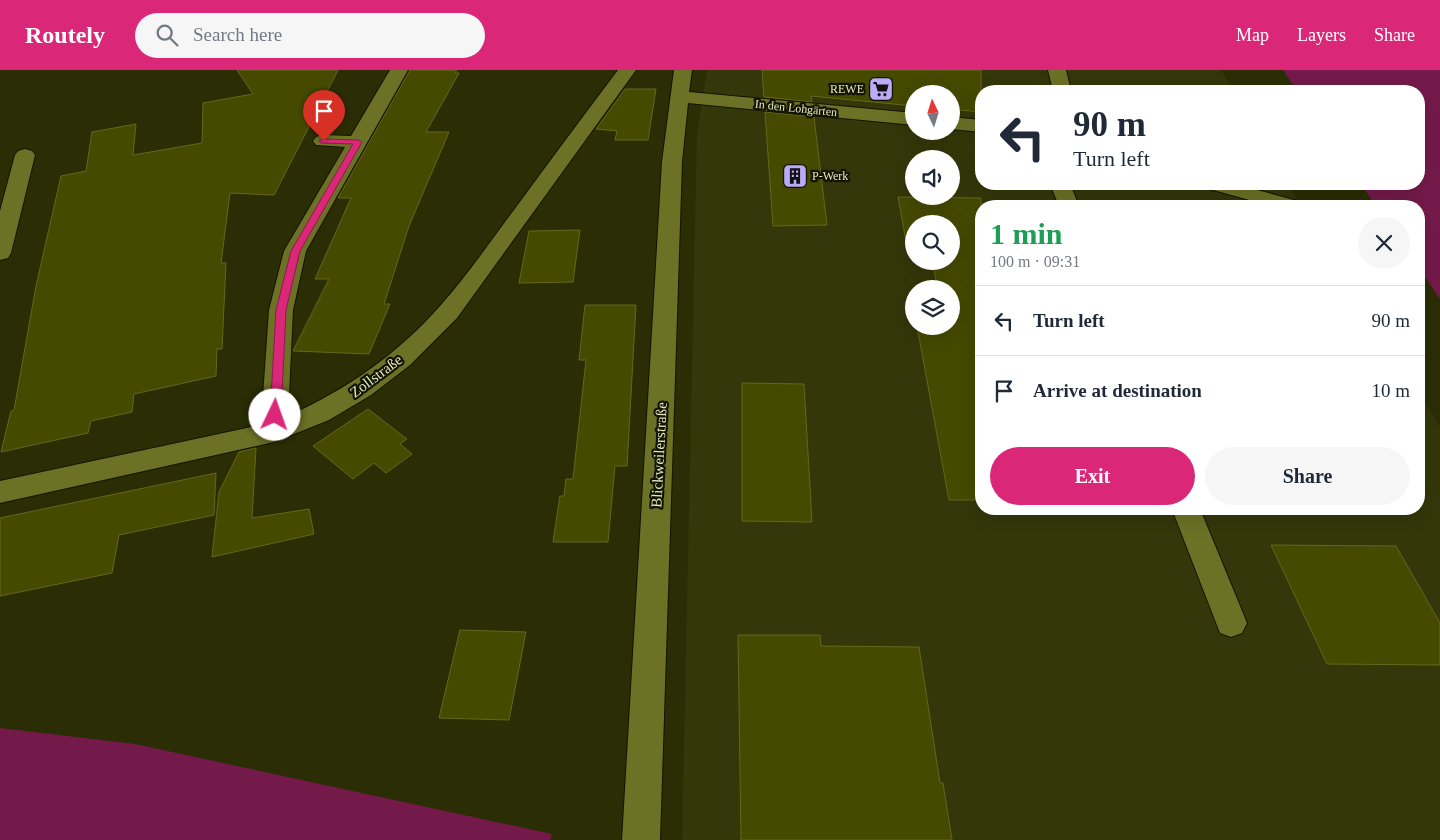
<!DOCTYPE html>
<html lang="en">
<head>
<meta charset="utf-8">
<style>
	body { margin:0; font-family:Georgia,serif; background:#f6f6f7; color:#1f2937; height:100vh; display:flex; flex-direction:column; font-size:19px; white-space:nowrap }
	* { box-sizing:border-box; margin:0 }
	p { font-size:16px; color:#747a83 }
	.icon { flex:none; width:28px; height:28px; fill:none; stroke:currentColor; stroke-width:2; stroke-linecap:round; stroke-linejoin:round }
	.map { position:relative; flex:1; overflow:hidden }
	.details { position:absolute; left:975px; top:130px; width:450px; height:315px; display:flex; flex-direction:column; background:#fff; border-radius:20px; box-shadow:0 5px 20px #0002 }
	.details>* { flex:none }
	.hud { position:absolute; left:975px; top:15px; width:450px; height:105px; border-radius:20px; box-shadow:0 5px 20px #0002; background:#fff; color:#1f2937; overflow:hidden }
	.needle { width:32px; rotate:356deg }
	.tools { position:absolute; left:905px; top:15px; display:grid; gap:10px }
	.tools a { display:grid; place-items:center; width:55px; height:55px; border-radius:50%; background:#fff; box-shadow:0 5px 20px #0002; font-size:25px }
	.pin { position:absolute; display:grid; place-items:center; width:42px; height:42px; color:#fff; margin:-51px -21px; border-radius:50% 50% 50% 0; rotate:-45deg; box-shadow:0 0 5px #0007 }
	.pin .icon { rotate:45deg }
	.me { position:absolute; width:55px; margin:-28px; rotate:3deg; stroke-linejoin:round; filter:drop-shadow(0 0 4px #0008) }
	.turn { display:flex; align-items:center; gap:18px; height:105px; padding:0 15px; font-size:22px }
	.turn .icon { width:65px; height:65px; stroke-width:2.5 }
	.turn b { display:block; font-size:35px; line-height:42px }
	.round { display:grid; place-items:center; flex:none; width:52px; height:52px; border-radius:26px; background:#f6f6f7 }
	.headline { display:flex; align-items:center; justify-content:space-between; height:85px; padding:0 15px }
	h1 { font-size:30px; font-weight:800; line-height:38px; color:#1e9e55 }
	.action { display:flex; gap:10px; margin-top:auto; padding:10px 15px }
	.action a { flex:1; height:58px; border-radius:30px; background:#db2777; color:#fff; font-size:20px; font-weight:800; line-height:58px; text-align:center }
	.action a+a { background:#f6f6f7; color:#1f2937 }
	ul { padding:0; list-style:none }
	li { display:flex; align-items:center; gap:15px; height:70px; padding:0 15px; border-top:1px solid #e0e1e3 }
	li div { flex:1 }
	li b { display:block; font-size:19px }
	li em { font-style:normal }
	header { display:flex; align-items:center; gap:30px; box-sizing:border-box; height:70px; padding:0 25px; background:#db2777; color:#fff }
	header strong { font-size:24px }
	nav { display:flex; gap:28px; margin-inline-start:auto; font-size:18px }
	.search { width:350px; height:45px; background:#f6f6f7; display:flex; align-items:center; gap:12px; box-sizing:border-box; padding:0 18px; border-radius:28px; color:#747a83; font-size:19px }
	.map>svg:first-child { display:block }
</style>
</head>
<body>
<header>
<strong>Routely</strong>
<div class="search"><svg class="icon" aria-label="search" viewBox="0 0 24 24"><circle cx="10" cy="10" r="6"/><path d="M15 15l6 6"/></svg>Search here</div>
<nav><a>Map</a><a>Layers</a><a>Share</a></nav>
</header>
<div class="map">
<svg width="1440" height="770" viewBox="0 0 1440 770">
	<rect width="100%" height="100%" fill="#2b2d05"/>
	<path fill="#343709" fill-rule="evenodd" d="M707 0H1221L1234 21H981V114H1287L1300 136H981V439H1419V323L1440 356V770H682L697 63ZM914 24H951V61H914ZM914 89H951V126H914ZM914 154H951V191H914ZM914 219H951V256H914Z"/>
	<g fill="#741a4a">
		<polygon points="1283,0 1440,0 1440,229 1419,198 1419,136 1376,136 1361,114 1419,114 1419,21 1297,21"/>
		<polygon points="0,658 135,674 552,764 550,770 0,770"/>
	</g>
	<g fill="#464900" stroke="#64681c">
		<polygon points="237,0 338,0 274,125 230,123 221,193 226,193 222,279 217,279 216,306 134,324 132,342 91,351 88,363 1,382 11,341 14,340 36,216 61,106 86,101 92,62 136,54 133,85 202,73 203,33 253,24"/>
		<polygon points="410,0 457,0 455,3 459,3 426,62 449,62 409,156 384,234 390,234 369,284 293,281 329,209 315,209 351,128 338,128"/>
		<polygon points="762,0 981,0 981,42 951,39 951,24 914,24 914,36 811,26 812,32 764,27"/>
		<polygon points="625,19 656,19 648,70 615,70 617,61 596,59"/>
		<polygon points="765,42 814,47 827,155 773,156"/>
		<polygon points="898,127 981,128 981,430 949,430 917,256 951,256 951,219 938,219 932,191 951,191 951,154 914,154 914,182 908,182"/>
		<polygon points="580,160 573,212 519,213 529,161"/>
		<polygon points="585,235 636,235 627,396 615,396 608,472 553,472 560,426 564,426 566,409 573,409 586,290 579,290"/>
		<polygon points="742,313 804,314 812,452 742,451"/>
		<polygon points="368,339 407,369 400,374 412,384 386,403 374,393 353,409 313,376"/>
		<polygon points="256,378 252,448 309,439 314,464 212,487 219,422 239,382"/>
		<polygon points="216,403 214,445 119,465 112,503 0,526 0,448"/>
		<polygon points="1271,475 1396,476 1440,553 1440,595 1327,594"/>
		<polygon points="460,560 526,562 509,650 439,648"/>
		<polygon points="738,565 820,565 821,576 919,577 940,713 943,713 952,770 741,770"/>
	</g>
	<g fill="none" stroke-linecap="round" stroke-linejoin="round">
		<defs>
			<g id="minor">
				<path d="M390 0H408L306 181 293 240 288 346C346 320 398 284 440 236 467 206 490 172 514 140 548 93 583 47 618 0H636L457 248 410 295 371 325 329 350 274 372 0 433V411L261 355 269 240 284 181 345 77 316 75 313 71 316 67 323 65 351 66Z"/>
				<polygon points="674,0 692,0 689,22 914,43 914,55 688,33 682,92 660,770 622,770 662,92"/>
				<polygon points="1048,0 1066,0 1071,21 1053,21"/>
				<polygon points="951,47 981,50 981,62 951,59"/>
				<polygon points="25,79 32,81 35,85 11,183 8,188 0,190 0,141 15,85 18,81"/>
				<polygon points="1050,114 1070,114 1079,136 1059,136"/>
				<polygon points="1203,114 1235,114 1301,132 1305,136 1271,136 1206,118"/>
				<polygon points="1172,439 1200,439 1247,553 1242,563 1231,567 1220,563"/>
			</g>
		</defs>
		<use href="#minor" stroke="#131501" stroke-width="2"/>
		<use href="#minor" fill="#6c7126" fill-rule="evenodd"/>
	</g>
	<polygon fill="#db2777" stroke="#8e194d" points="324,69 358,70 362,72 300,181 286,240 281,345 275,349 270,345 276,240 291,181 353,74 321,73 319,71"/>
	<defs>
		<symbol id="supermarket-square" viewBox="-11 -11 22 22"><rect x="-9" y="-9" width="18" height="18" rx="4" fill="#baaaf7" stroke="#131500"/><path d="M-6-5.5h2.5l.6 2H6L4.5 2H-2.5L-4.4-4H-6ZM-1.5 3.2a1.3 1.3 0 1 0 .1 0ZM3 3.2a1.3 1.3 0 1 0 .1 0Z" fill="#111"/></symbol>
		<symbol id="building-square" viewBox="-11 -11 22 22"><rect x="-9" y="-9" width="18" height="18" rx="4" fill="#baaaf7" stroke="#131500"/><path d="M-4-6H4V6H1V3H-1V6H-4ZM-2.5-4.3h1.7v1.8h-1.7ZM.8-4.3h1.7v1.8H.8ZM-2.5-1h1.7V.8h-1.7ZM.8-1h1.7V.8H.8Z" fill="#111"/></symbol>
	</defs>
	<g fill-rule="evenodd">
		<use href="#supermarket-square" x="867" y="5" width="28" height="28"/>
		<use href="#building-square" x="781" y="92" width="28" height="28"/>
	</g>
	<g text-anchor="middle" stroke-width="4.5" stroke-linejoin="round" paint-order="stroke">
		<g font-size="12" fill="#e4e8c3" stroke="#131500" text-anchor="end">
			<text x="864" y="23">REWE</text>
			<text x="812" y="110" text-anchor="start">P-Werk</text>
		</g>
		<g font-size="12" fill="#e4e8c3" stroke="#131500">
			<text transform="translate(796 38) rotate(6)" y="4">In den Lohgärten</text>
		</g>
		<g font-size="15" fill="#e4e8c3" stroke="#131500">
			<text transform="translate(376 306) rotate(-37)" y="5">Zollstraße</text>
			<text transform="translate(659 385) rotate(-87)" y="5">Blickweilerstraße</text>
		</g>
	</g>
</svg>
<div class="tools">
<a><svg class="needle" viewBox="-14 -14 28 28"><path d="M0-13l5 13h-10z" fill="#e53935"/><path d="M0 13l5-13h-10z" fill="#747a83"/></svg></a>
<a><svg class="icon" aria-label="sound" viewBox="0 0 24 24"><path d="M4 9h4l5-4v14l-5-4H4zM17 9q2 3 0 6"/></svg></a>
<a><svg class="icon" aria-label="search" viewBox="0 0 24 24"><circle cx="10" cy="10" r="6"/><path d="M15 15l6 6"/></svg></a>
<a><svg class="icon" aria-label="layers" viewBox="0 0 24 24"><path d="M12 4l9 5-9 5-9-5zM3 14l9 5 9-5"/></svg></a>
</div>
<div class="pin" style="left:324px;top:71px;background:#d93025"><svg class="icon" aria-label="arrive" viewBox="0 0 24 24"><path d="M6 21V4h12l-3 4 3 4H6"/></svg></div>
<svg class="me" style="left:275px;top:345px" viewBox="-20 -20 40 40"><circle r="19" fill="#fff"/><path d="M0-13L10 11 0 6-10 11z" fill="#db2777"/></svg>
<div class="hud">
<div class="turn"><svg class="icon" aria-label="left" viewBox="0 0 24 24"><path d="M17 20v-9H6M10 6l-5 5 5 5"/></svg><div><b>90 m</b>Turn left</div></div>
</div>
<section class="details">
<div class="headline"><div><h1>1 min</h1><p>100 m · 09:31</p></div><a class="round"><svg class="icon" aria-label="close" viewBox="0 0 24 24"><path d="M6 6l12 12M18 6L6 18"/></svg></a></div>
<ul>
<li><svg class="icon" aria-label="left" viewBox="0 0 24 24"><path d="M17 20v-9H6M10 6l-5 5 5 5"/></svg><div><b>Turn left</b></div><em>90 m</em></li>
<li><svg class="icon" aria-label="arrive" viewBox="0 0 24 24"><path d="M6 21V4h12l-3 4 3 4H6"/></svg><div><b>Arrive at destination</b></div><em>10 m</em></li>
</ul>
<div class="action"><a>Exit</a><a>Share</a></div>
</section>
</div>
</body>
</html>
